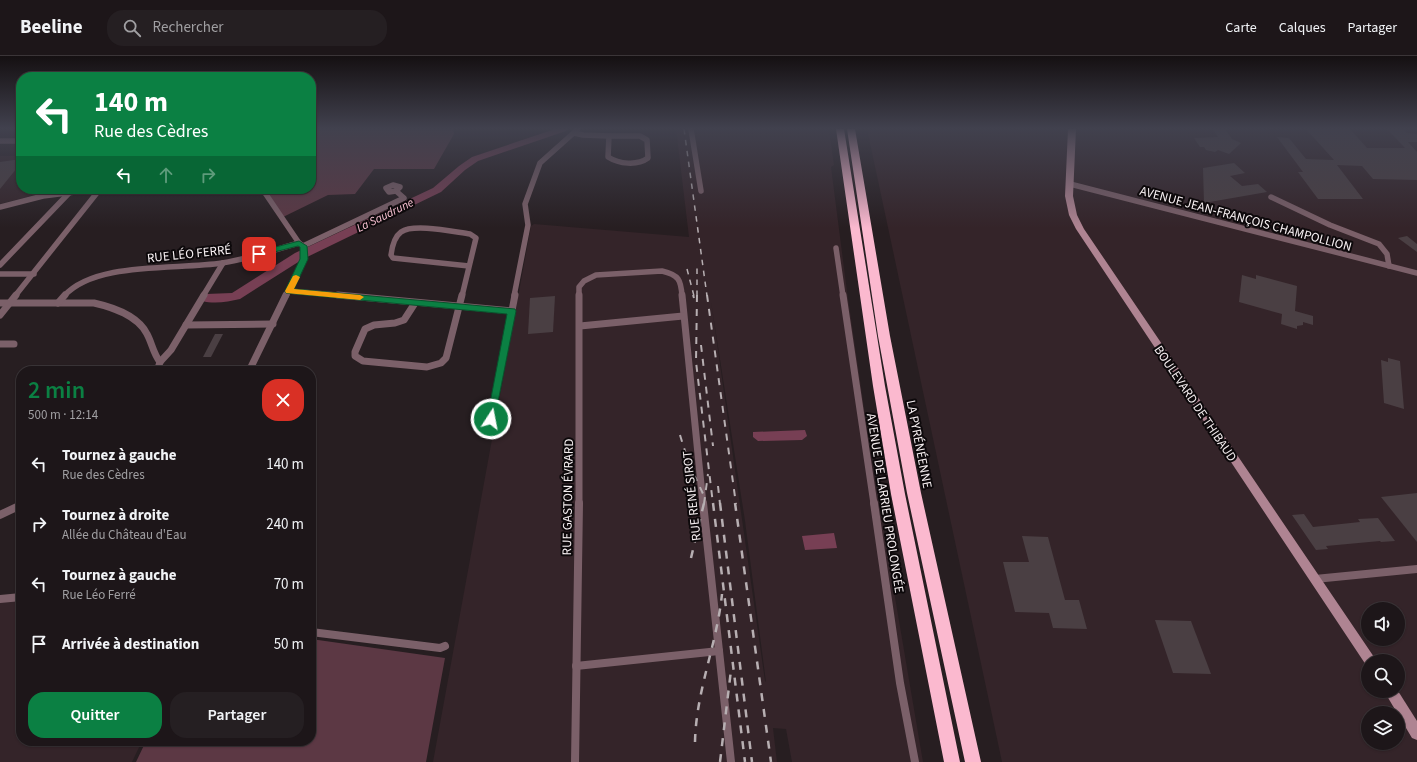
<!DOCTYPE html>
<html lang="fr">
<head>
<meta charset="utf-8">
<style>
	body { margin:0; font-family:"Source Sans 3",sans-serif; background:#251f22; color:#f1f3f6; height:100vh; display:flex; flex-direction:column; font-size:15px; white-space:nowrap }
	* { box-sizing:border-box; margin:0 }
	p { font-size:13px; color:#a09fa2 }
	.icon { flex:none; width:22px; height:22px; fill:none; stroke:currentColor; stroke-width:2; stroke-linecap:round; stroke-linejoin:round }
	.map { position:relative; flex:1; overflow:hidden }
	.panel { position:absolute; left:16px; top:310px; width:300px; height:380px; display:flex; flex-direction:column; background:#1d1619; border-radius:16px; box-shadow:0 1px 3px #0004,0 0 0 1px #3b3538 }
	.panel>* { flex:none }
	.top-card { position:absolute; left:16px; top:16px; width:300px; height:122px; border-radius:16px; box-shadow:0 1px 3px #0004,0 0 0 1px #3b3538; background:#0b8043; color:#fff; overflow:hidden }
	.fabs { position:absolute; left:1361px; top:546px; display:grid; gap:8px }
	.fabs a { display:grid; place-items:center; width:44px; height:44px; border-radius:50%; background:#1d1619; box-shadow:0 1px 3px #0004,0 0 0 1px #3b3538; font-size:20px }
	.pin { position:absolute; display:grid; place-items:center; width:34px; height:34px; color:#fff; margin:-17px; border-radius:8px; box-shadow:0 2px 6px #0006 }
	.me { position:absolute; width:44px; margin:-22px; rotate:11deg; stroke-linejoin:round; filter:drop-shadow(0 0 3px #0008) }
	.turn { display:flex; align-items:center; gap:14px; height:84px; padding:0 12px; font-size:18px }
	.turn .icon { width:52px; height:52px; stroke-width:2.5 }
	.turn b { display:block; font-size:28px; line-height:34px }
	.lanes { display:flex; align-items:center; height:38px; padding:0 12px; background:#0003; justify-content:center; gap:20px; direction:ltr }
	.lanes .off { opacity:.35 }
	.round { display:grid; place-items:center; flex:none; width:42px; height:42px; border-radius:16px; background:#251f22 }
	.summary { display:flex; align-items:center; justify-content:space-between; height:68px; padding:0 12px }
	h1 { font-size:24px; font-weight:600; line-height:30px; color:#0b8043 }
	.button { display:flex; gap:8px; margin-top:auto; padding:8px 12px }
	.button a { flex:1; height:46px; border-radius:16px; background:#0b8043; color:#fff; font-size:16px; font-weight:600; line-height:46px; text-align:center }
	.button a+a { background:#251f22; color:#f1f3f6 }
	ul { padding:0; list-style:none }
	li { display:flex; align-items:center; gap:12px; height:60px; padding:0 12px }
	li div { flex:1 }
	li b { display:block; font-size:15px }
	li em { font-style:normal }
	header { display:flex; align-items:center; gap:24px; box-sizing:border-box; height:56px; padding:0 20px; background:#1d1619; border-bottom:1px solid #3b3538 }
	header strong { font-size:19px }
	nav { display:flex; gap:22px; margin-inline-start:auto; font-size:14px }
	.search { width:280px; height:36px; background:#251f22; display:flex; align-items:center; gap:10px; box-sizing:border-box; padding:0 14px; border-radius:16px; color:#a09fa2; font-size:15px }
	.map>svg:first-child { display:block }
</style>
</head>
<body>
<header>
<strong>Beeline</strong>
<div class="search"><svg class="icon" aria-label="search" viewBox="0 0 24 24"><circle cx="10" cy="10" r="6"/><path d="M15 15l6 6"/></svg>Rechercher</div>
<nav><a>Carte</a><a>Calques</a><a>Partager</a></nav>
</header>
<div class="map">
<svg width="1417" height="706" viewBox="0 0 1417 706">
	<rect width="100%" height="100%" fill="#271e21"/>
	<g fill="#342429" fill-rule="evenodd">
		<path d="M676 73H829L834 109 831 111 847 235 871 400 923 706H792L786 673 773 672 777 706H433L531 170 534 168 689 181ZM711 245 745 465 766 626 765 625Z"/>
		<path d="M867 73H1417V706H1002ZM1368 553H1398V583H1368ZM1368 605H1398V635H1368ZM1368 657H1398V687H1368Z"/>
		<polygon points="0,100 21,100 21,133 53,133 51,135 0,148"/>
		<polygon points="21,541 21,685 142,685 132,706 0,706 0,543"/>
	</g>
	<g fill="#5c3844">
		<polygon points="315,73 453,73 454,78 434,113 374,113 355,138 328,139 281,162 263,133 311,133 311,74"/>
		<polygon points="311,583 445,602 426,706 136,706 146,685 311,685"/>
	</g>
	<g fill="#773f54">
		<polygon points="805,374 807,380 802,384 758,385 753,381 753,376"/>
		<polygon points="834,477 837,492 805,494 802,480"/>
	</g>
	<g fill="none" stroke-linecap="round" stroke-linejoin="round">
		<path fill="#773f54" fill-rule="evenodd" d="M555 73H568L566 75 478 105 465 114 441 136 303 203 240 243C228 246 214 248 202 245L200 242 202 239 206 238 232 237 295 197 433 132 459 110 472 101Z"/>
	</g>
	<g fill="#4a3f43">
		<polygon points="1213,73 1225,73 1232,83 1241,87 1229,98 1218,94 1215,96 1206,94 1204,91 1200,91 1194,82 1218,81"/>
		<polygon points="1306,73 1350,73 1367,92 1405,92 1387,73 1403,73 1407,77 1417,78 1417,86 1408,86 1417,96 1417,124 1373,123 1362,110 1337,109 1363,143 1318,143 1298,116 1303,116 1277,81 1289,82 1306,103 1334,104"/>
		<polygon points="21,103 21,107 0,133 0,106"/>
		<polygon points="1234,107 1245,117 1230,120 1242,130 1258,128 1267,136 1204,147 1203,112"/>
		<polygon points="1407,180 1417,188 1417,196 1398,182"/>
		<polygon points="1242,219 1256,223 1256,219 1297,230 1295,255 1313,260 1313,269 1303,266 1303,269 1297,270 1297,273 1281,268 1282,258 1239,246"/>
		<polygon points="555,240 553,276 528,278 530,242"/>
		<polygon points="215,278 223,278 211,301 203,301"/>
		<polygon points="1388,302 1400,305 1404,353 1384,347 1381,304 1388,306"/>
		<polygon points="1417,437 1417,486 1381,441"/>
		<polygon points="1304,458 1313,471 1360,466 1358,463 1378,462 1395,485 1381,486 1380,485 1326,490 1328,493 1316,494 1292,459"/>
		<polygon points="1022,480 1048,481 1065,544 1079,544 1087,573 1053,572 1049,557 1015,556 1003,506 1029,506"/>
		<polygon points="1155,564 1191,565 1211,618 1173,617"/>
	</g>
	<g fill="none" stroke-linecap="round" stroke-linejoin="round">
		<g stroke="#7b6069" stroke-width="5.5">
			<polyline points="691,73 701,135"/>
			<polyline points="574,77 583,79 609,80"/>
			<path d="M609 80H640L647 84 648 102C637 110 619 108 608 101Z"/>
			<polyline points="0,85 21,85"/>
			<polyline points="1070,128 1417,217"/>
			<polygon points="393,129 400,131 396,135 389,136 386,132"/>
			<polyline points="1271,141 1330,169 1379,188 1387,198 1389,210"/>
			<polyline points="0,151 43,140 91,134 263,134 299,187"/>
			<polyline points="836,192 843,240"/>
			<polyline points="0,209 70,136"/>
			<polyline points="0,218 34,218"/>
			<polyline points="289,235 349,240"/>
			<polyline points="15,240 100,133"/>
			<path d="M64 240C95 205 177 214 222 207 248 203 274 194 299 187L303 190 404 142 396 135"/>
			<polyline points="203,240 223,207"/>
			<polyline points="286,240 304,203 303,190"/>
			<path d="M462 240 476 182 470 178C454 176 414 167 401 176 394 181 392 191 391 199L393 202 469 210"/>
			<polyline points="514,240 528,169 525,148 540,107 578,73"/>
			<path d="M579 240V231L584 225 596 219 662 215C679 219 681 224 682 240"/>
		</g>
		<g stroke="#7b6069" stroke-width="7">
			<polyline points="338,239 512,255"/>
			<polyline points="682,239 703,448"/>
			<polyline points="843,239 874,448"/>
			<path d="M0 247H94C112 251 138 260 147 278 152 287 153 297 160 306"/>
			<polyline points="58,247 65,239"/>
			<polyline points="415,247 404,264 395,267 374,269 365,273 355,296 355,300 363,305 427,311 441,307 446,302 462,239"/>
			<polyline points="0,259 16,239"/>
			<polyline points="186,269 273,268"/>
			<polyline points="580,270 683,260"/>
			<polyline points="0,288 14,288"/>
			<polyline points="157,315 160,306 171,294 204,239"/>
			<polyline points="249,315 286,239"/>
			<polyline points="487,368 491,363 515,239"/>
			<polyline points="579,448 579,239"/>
		</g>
		<g stroke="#7b6069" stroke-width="8">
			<polyline points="703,447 731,706"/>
			<polyline points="874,447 900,627 915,706"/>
			<polyline points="0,459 21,449"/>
			<polyline points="1315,523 1417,513"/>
			<polyline points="0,543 21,541"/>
			<polyline points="311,576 440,592 445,590"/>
			<polyline points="576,610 719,595"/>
			<polyline points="575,706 579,447"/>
		</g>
		<g fill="#af8492" fill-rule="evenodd">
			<polygon points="1068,73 1076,73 1073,140 1077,159 1084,173 1374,601 1376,605 1368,605 1368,610 1366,609 1076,173 1069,159 1065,140"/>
			<polygon points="1384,635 1398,635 1417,665 1417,684 1412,682"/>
		</g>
		<g fill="#fbb9cf" fill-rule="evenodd">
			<polygon points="836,73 844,73 885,330 905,438 960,706 944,706 891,438 873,330"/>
			<polygon points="847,73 855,73 890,280 921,437 981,706 965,706 907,437 878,280"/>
		</g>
		<g stroke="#b7afb2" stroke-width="1.5" stroke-dasharray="5.5 5.5" stroke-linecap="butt">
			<polyline points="684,73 707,240"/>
			<polyline points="687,213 694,240"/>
			<polyline points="697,240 697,207"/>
		</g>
		<g stroke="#b7afb2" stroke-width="2" stroke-dasharray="7 7" stroke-linecap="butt">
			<polyline points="693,239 694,242"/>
			<polyline points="697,239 696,306 713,448"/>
			<polyline points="707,239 736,448"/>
			<polyline points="701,289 713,390"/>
			<polyline points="680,379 689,408 705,442"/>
			<polyline points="718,430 720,448"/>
			<polyline points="704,448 708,418"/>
		</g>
		<g stroke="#b7afb2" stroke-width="2.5" stroke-dasharray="8 8" stroke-linecap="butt">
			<polyline points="713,447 745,706"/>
			<polyline points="720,447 752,706"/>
			<polyline points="735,447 771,706"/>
			<polyline points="691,502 704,447"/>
			<path d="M695 686C696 635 717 588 722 538"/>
			<polyline points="720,706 731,614"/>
		</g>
	</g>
	<linearGradient id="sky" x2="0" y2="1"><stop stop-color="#151012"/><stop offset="0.42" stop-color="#41414e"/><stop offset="1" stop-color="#41414e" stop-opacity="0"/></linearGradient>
	<rect width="1417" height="172" fill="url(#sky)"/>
	<polygon fill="#0b8043" stroke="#07532c" points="299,185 307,190 308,203 294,233 515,253 516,255 494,366 488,366 487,363 507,258 286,237 285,235 300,203 300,191 298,190 259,200 255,198 256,196"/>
	<polygon fill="#f59e0b" points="296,219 300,221 294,233 360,239 364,241 360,244 286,237 285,235 293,220"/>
	<g text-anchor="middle" stroke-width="4" stroke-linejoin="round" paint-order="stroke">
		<g font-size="12" font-style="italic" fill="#f7c0d1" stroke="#0d090b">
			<text transform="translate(385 159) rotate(-26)" y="4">La Saudrune</text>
		</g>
		<g font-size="13" fill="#f7f0f2" stroke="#0d090b">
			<text transform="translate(1246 162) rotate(15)" y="5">AVENUE JEAN-FRANÇOIS CHAMPOLLION</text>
			<text transform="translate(189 197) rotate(-6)" y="5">RUE LÉO FERRÉ</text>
			<text transform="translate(1196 347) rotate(56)" y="5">BOULEVARD DE THIBAUD</text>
			<text transform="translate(920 388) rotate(79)" y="5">LA PYRÉNÉENNE</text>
			<text transform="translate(691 440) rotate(-96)" y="5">RUE RENÉ SIROT</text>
			<text transform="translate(567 441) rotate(-89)" y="5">RUE GASTON ÉVRARD</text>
			<text transform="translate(886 447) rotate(81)" y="5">AVENUE DE LARRIEU PROLONGÉE</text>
		</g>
	</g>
</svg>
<div class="fabs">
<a><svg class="icon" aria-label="sound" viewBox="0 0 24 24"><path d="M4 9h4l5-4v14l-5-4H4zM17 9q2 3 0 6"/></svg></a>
<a><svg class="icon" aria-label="search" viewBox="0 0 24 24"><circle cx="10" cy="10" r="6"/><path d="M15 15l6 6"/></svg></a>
<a><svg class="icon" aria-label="layers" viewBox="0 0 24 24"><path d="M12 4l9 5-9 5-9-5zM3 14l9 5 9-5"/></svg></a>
</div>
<div class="pin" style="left:259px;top:198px;background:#d93025"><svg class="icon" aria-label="arrive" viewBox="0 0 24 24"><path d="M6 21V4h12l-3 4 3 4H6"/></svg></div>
<svg class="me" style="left:491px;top:363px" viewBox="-20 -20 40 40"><circle r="17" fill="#0b8043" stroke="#fff" stroke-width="3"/><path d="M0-11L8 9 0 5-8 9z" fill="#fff"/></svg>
<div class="top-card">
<div class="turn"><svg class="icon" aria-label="left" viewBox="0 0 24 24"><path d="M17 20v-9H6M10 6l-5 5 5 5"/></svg><div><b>140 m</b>Rue des Cèdres</div></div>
<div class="lanes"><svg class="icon" aria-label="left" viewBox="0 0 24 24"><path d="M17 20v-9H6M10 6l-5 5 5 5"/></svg><svg class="icon off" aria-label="ahead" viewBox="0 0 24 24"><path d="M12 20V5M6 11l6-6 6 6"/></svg><svg class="icon off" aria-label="right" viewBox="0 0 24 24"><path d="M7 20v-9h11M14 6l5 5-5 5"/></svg></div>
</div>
<section class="panel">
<div class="summary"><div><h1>2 min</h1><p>500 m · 12:14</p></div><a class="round" style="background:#d93025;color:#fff"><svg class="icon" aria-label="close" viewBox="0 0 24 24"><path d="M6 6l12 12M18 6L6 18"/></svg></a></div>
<ul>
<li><svg class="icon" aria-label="left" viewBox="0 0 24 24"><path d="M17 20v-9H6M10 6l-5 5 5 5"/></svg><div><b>Tournez à gauche</b><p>Rue des Cèdres</p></div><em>140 m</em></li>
<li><svg class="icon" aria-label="right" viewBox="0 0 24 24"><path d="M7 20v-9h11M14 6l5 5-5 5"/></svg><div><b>Tournez à droite</b><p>Allée du Château d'Eau</p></div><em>240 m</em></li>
<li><svg class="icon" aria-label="left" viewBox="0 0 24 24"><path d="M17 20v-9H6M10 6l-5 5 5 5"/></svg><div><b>Tournez à gauche</b><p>Rue Léo Ferré</p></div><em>70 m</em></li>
<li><svg class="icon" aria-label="arrive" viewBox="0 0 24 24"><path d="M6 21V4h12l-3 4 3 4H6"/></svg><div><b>Arrivée à destination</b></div><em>50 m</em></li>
</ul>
<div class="button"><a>Quitter</a><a>Partager</a></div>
</section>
</div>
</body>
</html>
